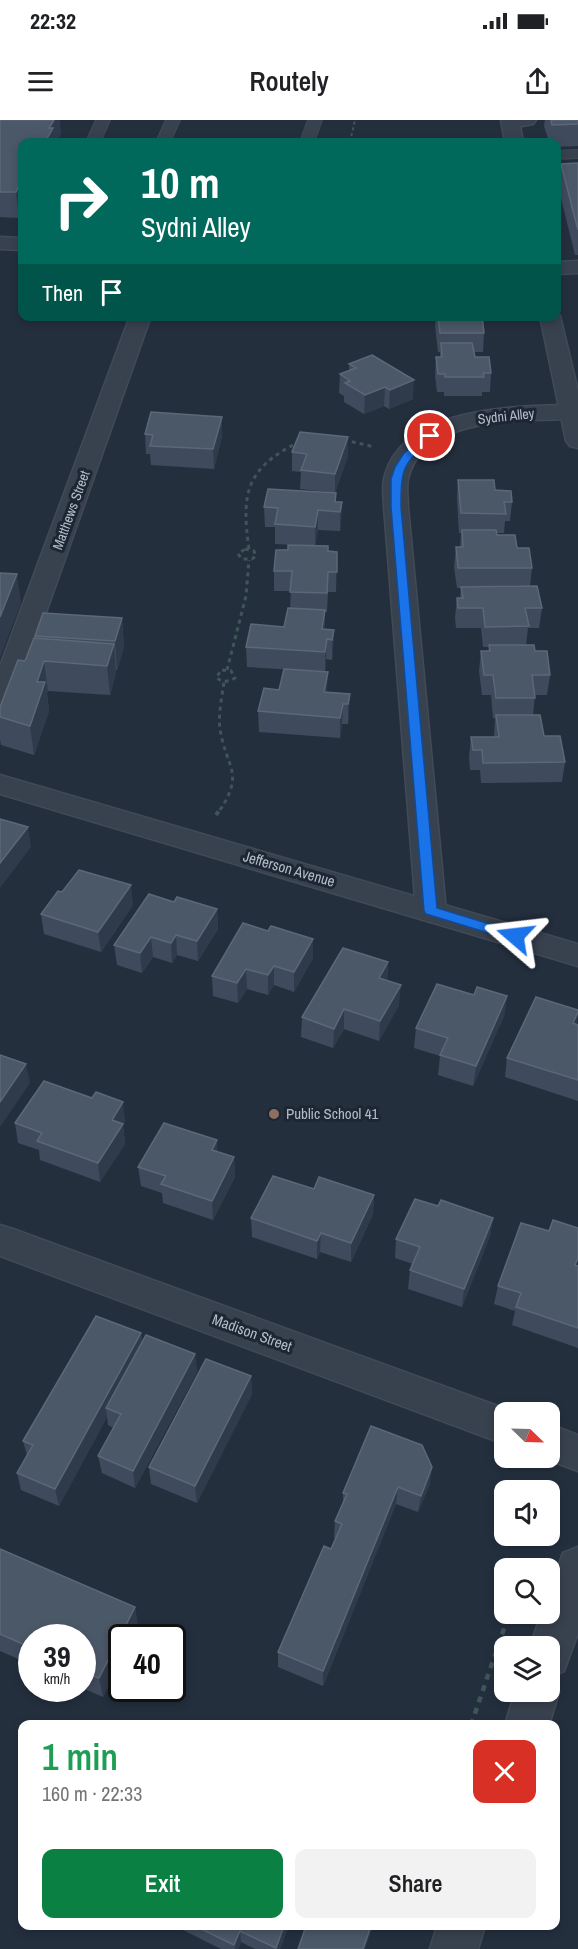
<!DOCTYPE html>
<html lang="en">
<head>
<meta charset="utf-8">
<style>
	body { margin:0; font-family:"Archivo Narrow",sans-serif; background:#f2f2f2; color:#202124; height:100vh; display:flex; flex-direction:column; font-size:22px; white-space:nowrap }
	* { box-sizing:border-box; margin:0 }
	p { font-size:20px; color:#757577 }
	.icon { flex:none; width:33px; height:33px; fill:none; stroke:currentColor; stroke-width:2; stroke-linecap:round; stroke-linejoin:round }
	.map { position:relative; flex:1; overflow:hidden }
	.details { position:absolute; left:18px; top:1600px; width:542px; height:210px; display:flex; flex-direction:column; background:#fff; border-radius:12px; box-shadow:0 3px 9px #0003 }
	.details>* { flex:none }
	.hud { position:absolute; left:18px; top:18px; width:543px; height:183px; border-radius:12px; box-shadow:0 3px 9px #0003; background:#00695c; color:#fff; overflow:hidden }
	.needle { width:39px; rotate:113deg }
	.fabs { position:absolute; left:494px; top:1282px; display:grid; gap:12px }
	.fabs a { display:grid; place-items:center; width:66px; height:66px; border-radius:12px; background:#fff; box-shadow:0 3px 9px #0003; font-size:30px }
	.speed { position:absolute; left:18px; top:1504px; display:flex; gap:12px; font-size:30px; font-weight:700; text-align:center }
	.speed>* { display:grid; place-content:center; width:78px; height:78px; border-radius:50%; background:#fff; box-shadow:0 3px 9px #0003; line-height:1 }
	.speed small { font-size:15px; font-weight:400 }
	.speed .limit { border:3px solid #111; border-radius:9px; background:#fff; color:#111 }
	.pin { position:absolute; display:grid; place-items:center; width:51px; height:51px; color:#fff; margin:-26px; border:3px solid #fff; border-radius:50%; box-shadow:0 2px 6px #0007 }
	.me { position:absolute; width:66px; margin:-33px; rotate:287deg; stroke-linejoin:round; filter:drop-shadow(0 0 4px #0008) }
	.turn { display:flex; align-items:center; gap:21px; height:126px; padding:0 24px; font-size:27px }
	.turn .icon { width:78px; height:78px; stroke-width:2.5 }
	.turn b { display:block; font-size:42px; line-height:51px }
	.then { display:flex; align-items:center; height:57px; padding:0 24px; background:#0003; gap:12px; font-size:22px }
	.round { display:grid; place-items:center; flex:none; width:63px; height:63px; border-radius:12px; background:#f2f2f2 }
	.headline { display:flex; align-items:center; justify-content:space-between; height:102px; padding:0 24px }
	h1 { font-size:36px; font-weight:600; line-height:45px; color:#1e9e55 }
	.button { display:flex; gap:12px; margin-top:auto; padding:12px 24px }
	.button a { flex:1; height:69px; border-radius:12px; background:#0b8043; color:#fff; font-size:24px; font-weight:600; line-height:69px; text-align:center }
	.button a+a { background:#f2f2f2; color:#202124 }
	.status { display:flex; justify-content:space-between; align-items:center; height:42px; padding:0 30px; background:#fff; direction:ltr }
	.status svg { height:16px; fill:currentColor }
	header { display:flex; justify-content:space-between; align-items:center; height:78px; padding:0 24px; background:#fff; font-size:27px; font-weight:600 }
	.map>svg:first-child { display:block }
</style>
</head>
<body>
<div class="status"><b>22:32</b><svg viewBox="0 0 49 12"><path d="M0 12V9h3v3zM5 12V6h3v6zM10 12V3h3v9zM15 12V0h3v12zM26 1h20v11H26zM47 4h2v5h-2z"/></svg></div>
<header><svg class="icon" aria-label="menu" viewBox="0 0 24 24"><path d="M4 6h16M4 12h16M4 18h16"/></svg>Routely<svg class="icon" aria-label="share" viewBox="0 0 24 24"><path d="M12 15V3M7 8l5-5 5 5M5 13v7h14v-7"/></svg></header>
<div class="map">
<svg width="578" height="1829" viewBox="0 0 578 1829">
	<rect width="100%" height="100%" fill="#242f3e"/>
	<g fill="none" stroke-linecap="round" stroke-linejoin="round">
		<defs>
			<g id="service">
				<polygon points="96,0 110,0 100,22 86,22"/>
				<polygon points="166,0 180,0 170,22 156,22"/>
				<polygon points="308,0 322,0 314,22 300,22"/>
				<polygon points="578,30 578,38 556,39 556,31"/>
			</g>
			<g id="minor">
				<path d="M502 0H536L533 4C524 6 513 7 504 5Z"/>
				<polygon points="0,117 22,118 22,130 0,129"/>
				<polygon points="578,141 578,153 556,154 556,142"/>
				<polygon points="130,196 151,196 14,583 10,589 0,592 0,546"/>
				<path d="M571 285 578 287V297C562 301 544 299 527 300 486 302 419 309 408 359 406 368 408 378 408 387L446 791 442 799 431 802 420 799 416 791 384 387C384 378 382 368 384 359 400 287 513 286 571 285Z"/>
				<polygon points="0,1105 13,1109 517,1293 504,1293 504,1324 0,1136"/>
				<polygon points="549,1304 578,1315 578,1351 543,1338 549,1338"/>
				<polygon points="578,1427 578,1513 564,1551 552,1556 559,1572 549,1605 505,1605 515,1572 549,1572 549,1527 530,1527 541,1494 549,1494 549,1471 563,1433"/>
				<polygon points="437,1806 485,1806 478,1829 430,1829"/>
			</g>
			<g id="tertiary">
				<polygon points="501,0 519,0 523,22 505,22"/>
				<polygon points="556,191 560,196 578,271 578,328 570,326 566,321 540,196 556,196"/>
				<polygon points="0,655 578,824 578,846 0,674"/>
			</g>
		</defs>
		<use href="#service" stroke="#414a57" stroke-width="2"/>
		<use href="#minor" stroke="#414a57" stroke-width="3"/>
		<use href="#tertiary" stroke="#414a57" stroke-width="3"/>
		<polyline stroke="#3f5557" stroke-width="2" stroke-dasharray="3 3" stroke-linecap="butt" points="350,22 355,0"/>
		<g stroke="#3f5557" stroke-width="3" stroke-dasharray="4 4" stroke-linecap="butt">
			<polyline points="344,320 375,327"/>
			<polygon points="245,429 254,431 256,436 252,439 242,439 238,434"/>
			<path d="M249 429C241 373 246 348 299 322"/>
			<path d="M222 550 231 551 235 558C228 562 222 563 216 557Z"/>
			<polyline points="227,550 246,476 249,440"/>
			<path d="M220 690C245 652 226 648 220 609 218 594 222 577 224 562"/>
		</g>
		<polyline stroke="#3f5557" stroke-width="4" stroke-dasharray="4.5 4.5" stroke-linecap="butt" points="216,695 221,688"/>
		<g stroke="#3f5557" stroke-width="4.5" stroke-dasharray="6 6" stroke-linecap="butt">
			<polyline points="549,1373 558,1369"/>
			<polyline points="471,1605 509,1494"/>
		</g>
		<use href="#service" fill="#38414e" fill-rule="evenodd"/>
		<use href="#minor" fill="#38414e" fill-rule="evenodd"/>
		<use href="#tertiary" fill="#38414e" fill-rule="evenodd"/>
	</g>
	<g fill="#3f4b5c">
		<polygon points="0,0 61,14 22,22 22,90 19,98 0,97"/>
		<polygon points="545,0 578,0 578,26 556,27 556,22 549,22 544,6"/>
		<polygon points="578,43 578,135 575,135 558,66 561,44"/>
		<polygon points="346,196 378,196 377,201 346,200"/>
		<polygon points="424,196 482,196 484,213 483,232 474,232 475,237 491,253 490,272 482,272 482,276 444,276 444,272 437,272 435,256 436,237 440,237 440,232 438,232 435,206 436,197"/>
		<polygon points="349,244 413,279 389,289 384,286 364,294 344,282 344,276 339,273 340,254 349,251"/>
		<polygon points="145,314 222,316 214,349 151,345 150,334 146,334"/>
		<polygon points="292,332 348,336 335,373 336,373 336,382 342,382 341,402 340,411 318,410 315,426 328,431 337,432 336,472 328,472 327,492 325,492 325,509 334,510 333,530 332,540 326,539 325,552 247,547 246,527 284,507 290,488 291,471 274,471 274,451 288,430 297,425 275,424 275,407 265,407 264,387 327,372 300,369 301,352 292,351"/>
		<polygon points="458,360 495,370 512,382 510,401 505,401 504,413 497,413 497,415 517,428 532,448 530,466 542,488 539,508 528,508 526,525 535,531 550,555 547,575 535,575 533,595 544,616 565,642 562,662 481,663 480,650 470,650 469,637 471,617 494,617 495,598 493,598 491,575 482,575 479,551 481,531 488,531 489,527 483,527 481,508 456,508 455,498 457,478 460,478 461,468 457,468 454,447 456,427 460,427 461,413 459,413 457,379"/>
		<polygon points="122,498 124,527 117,550 116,550 116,553 110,575 48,571 47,573 49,591 34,635 1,625 0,619 0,587 25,541 35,518 35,516"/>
		<polygon points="327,572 350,574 348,604 342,604 340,618 259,612 258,591"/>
		<polygon points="174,782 217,789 218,809 198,841 177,835 172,843 153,837 142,853 117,845 114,825"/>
		<polygon points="133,785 101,832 44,814 41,794"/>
		<polygon points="243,803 313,838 294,872 274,865 268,875 247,869 238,883 213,876 212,856"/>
		<polygon points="388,842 387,861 399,885 379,921 344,909 333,928 301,917 302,897"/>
		<polygon points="474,875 507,876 504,896 473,966 438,955 440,936 414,928 416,908"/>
		<polygon points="578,895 576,904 578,905 578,981 505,957 507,938"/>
		<polygon points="125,1001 123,1006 125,1024 100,1062 40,1040 39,1030 18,1023 15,1003"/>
		<polygon points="217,1020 217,1032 234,1037 235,1057 213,1100 163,1083 162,1073 141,1066 138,1047"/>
		<polygon points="314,1069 374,1075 373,1094 351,1142 320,1132 317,1139 252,1117 251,1098"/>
		<polygon points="438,1086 493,1098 490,1116 462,1187 408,1169 410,1150 413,1144 395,1138 396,1119"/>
		<polygon points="578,1146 578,1228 512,1205 515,1191 494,1184 498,1166"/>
		<polygon points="141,1213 142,1222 195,1234 197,1252 135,1368 102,1353 98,1336 114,1308 108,1305 107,1297 59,1386 21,1370 17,1353 27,1335 23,1321"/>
		<polygon points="251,1256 252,1274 197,1383 151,1364 149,1347"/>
		<polygon points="430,1364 418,1392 396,1384 323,1566 278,1547 278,1532 336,1418 334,1418 335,1401 343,1383 343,1373"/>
		<polygon points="0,1429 135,1487 138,1507 132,1518 122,1518 122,1540 103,1577 82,1568 82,1518 32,1518 32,1545 0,1531"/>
		<polygon points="182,1806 289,1806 280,1829 255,1829 241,1822 238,1829 221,1829 183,1810"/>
	</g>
	<g fill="#2f3b4b">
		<polygon points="50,0 60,0 61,14 57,22 45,22"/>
		<polygon points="22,58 22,90 19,98 16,72"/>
		<polygon points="414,260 413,279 389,289 390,270"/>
		<polygon points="385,267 384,286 364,294 365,275"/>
		<polygon points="222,297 222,316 214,349 213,329"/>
		<polygon points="348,317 348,336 335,373 335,354"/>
		<polygon points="342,382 341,402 340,411 340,392"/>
		<polygon points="318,390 318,410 315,427 315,407"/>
		<polygon points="17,454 21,483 0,538 0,497"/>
		<polygon points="325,490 325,510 322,509"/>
		<polygon points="122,498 124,527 117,550 115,521"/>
		<polygon points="334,510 333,530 332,540 332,520"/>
		<polygon points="327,519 326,539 325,552 325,532"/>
		<polygon points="114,524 116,553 110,575 107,546"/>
		<polygon points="44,541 48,571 47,573 49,591 34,635 30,606 37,562"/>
		<polygon points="328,552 327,572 324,572"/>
		<polygon points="350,574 349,594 348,604 348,584"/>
		<polygon points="343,584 342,604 340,618 340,598"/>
		<polygon points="28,707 31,727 0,768 0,743"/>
		<polygon points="131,765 133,785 101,832 98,812"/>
		<polygon points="217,789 218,809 198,841 197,821"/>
		<polygon points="176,815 177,835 172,843 171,823"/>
		<polygon points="151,817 153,837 142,853 140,833"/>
		<polygon points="313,819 313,838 294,872 294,852"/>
		<polygon points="388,842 387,862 379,858"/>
		<polygon points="274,846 274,865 268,875 268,855"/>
		<polygon points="246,849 247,869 238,883 237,863"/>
		<polygon points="401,865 399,885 379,921 380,901"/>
		<polygon points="507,876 504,896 473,966 476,946"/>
		<polygon points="344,889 344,909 333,928 334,909"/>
		<polygon points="578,892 578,895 575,910 573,903"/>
		<polygon points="26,944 30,963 0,1007 0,982"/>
		<polygon points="123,982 125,1001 123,1006 125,1024 100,1062 98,1043 112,1000"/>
		<polygon points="217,1020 218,1039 212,1030"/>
		<polygon points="234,1037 235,1057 213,1100 212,1081"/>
		<polygon points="374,1075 373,1094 351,1142 351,1123"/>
		<polygon points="493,1098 490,1116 462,1187 464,1169"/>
		<polygon points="321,1113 320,1132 317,1139 317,1121"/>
		<polygon points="141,1213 143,1231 106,1288 107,1297 59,1386 55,1369"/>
		<polygon points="195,1234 197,1252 135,1368 133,1351"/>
		<polygon points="251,1256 252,1274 197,1383 195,1366"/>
		<polygon points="432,1347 430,1364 418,1392 421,1376"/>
		<polygon points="398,1367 396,1384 323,1566 323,1551"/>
		<polygon points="135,1487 138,1507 132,1518 122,1518 122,1540 103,1577 99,1558"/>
		<polygon points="284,1806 289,1806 280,1829 276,1829"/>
		<polygon points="371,1806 373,1806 365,1829 363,1829"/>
		<polygon points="240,1811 241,1822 238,1829 235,1829 234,1825"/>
	</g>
	<g fill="#4b5868" stroke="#5c6777" stroke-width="1.5">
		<polygon points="0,0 54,0 49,8 53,8 45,22 22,22 22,58 16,72 0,72"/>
		<polygon points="551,0 578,0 578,4 552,5"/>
		<polygon points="578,43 578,110 561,44"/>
		<polygon points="438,196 482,196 484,213 440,213"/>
		<polygon points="441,223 472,223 475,237 489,237 491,253 483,253 484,257 445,257 445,254 438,254 436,237 442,237"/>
		<polygon points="372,235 414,260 390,270 385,267 365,275 345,263 350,261 340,254 356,248 349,244"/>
		<polygon points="151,292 222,297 213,329 150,326 153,315 145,314"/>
		<polygon points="300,312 348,317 335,354 301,350 307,334 292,332"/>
		<polygon points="458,360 494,360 495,370 511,371 512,382 504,382 506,394 461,393"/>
		<polygon points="268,369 336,373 335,382 342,382 340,392 318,390 315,407 275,404 278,388 264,387"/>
		<polygon points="462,410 496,410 497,415 515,415 517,428 529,428 532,448 458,448 456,427 463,427"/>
		<polygon points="288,425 328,426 328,431 337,432 337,452 328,452 327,473 290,472 292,451 274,451 276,430 288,430"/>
		<polygon points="0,453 17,454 0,497"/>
		<polygon points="537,466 542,488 525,488 529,506 485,507 483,488 458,488 457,478 463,478 461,467"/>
		<polygon points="288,488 325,490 322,509 334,510 332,520 327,519 325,532 246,527 251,504 284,507"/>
		<polygon points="43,493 122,498 115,521 35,516"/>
		<polygon points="34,518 114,524 107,546 44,541 37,562 45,562 30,606 0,597 0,587 18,540 25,541"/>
		<polygon points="489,525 534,525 535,531 547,531 550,555 532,555 535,578 496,578 493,555 484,555 481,531 490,531"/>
		<polygon points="284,549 328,552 324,572 350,574 348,584 343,584 340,598 258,591 264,568 279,570"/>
		<polygon points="496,595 540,595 544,616 560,616 565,642 483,643 482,630 473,630 471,617 499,617"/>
		<polygon points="0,699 28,707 0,743"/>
		<polygon points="79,750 131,765 98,812 41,794 58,771 62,772"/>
		<polygon points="149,774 174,782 177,777 217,789 197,821 176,815 171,823 151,817 140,833 114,825"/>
		<polygon points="243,803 268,811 271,806 313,819 294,852 274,846 268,855 246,849 237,863 212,856"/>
		<polygon points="343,828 388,842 379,858 401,865 380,901 344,889 334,909 302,897"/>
		<polygon points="437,864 474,875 477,867 507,876 476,946 440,935 448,918 416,908"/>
		<polygon points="536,877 578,890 578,892 573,903 578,905 578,960 507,938"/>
		<polygon points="0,935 26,944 0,982"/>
		<polygon points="44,961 92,978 96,972 123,982 112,1000 123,1004 98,1043 37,1021 42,1013 15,1003"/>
		<polygon points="164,1003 217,1020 212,1030 234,1037 212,1081 161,1064 166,1056 138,1047"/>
		<polygon points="273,1056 314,1069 319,1057 374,1075 351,1123 321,1113 317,1121 251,1098"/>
		<polygon points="415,1079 438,1086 441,1080 493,1098 464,1169 410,1150 420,1127 396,1119"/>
		<polygon points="553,1100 578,1108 578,1138 575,1145 578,1146 578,1208 516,1187 521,1173 498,1166 521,1103 549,1111"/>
		<polygon points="96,1196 141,1213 55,1369 17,1353 33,1325 23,1321"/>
		<polygon points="146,1215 195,1234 133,1351 98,1336 121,1294 106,1288"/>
		<polygon points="206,1239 251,1256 195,1366 149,1347"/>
		<polygon points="371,1306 422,1325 432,1347 421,1376 398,1367 323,1551 278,1532 324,1426 331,1429 342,1404 335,1401 347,1374 343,1373"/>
		<polygon points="0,1429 135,1487 99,1558 82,1551 82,1518 32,1518 32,1528 0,1514"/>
		<polygon points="195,1806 284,1806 276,1828 240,1811 234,1825"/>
		<polygon points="306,1806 371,1806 363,1829 298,1829"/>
	</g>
	<path fill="#1a73e8" stroke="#114b97" stroke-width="1.5" d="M430 313 435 316 434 318C403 343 401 347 401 387L437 788 519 813 521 816 519 819 515 821 426 794 424 791 391 387V359L395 347 404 333Z"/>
	<circle fill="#8d6e63" stroke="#1d2633" stroke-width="2" cx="274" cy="994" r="6"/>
	<g text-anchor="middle" stroke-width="6" stroke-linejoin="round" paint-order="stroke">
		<g font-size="14" fill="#b4bcc9" stroke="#1d2633">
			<text transform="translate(506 296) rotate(-6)" y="5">Sydni Alley</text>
			<text transform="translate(71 390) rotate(-70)" y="5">Matthews Street</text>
		</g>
		<g font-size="15" fill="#b4bcc9" stroke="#1d2633">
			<text transform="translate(289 749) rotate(16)" y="5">Jefferson Avenue</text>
			<text transform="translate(252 1213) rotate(20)" y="5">Madison Street</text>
		</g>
		<g font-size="15" fill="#b4bcc9" stroke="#1d2633" text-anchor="start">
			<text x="286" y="999">Public School 41</text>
		</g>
	</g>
</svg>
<div class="fabs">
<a><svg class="needle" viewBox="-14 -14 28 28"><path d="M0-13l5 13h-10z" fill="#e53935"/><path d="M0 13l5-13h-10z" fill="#757577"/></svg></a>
<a><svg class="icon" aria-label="sound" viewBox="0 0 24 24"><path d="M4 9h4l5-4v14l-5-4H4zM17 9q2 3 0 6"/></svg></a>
<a><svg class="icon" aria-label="search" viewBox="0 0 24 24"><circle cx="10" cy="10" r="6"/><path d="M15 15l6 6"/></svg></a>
<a><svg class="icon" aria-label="layers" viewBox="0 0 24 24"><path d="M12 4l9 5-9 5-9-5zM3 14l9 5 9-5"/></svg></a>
</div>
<div class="speed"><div>39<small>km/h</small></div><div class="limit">40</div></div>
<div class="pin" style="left:430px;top:316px;background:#d93025"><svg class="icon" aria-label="arrive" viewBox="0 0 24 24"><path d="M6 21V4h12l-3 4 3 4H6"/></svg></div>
<svg class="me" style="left:515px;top:816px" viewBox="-20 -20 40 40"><path d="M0-17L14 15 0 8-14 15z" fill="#1a73e8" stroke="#fff" stroke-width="4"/></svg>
<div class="hud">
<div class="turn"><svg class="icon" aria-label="right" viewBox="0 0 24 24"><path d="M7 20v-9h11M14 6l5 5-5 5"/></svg><div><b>10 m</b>Sydni Alley</div></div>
<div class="then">Then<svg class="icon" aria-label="arrive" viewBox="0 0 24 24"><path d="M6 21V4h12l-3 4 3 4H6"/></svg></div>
</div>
<section class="details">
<div class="headline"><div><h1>1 min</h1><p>160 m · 22:33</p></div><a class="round" style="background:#d93025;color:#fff"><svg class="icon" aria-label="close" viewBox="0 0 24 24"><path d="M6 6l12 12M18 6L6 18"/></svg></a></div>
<div class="button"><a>Exit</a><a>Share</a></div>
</section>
</div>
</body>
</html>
